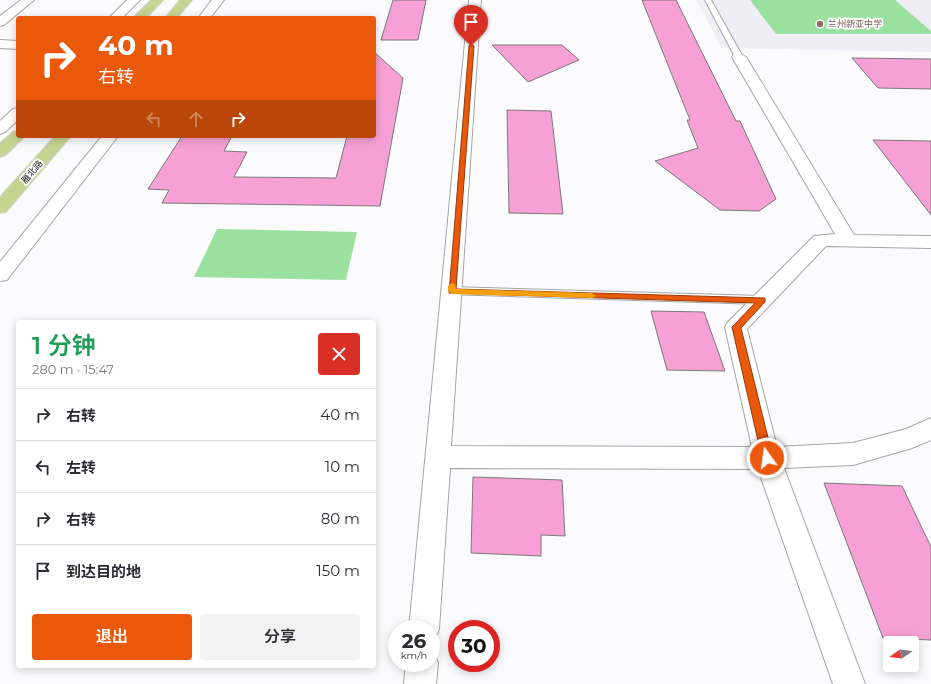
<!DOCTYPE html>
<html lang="zh">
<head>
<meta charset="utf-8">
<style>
	body { margin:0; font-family:Montserrat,"Noto Sans SC",sans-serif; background:#f2f2f3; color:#2b2b33; height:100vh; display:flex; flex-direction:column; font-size:15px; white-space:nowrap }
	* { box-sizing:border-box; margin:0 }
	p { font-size:13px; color:#7c7c81 }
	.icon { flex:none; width:22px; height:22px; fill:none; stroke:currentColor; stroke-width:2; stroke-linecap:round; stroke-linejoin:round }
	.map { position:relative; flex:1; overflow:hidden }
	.details { position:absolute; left:16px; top:320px; width:360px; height:348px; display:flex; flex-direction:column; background:#fff; border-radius:4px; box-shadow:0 2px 10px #0003 }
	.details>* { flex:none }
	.hud { position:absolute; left:16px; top:16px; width:360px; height:122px; border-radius:4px; box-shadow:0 2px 10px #0003; background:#ea580c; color:#fff; overflow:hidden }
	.needle { width:26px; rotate:256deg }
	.tools { position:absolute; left:883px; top:636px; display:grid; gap:8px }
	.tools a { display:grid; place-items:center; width:36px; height:36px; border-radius:4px; background:#fff; box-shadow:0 2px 10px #0003; font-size:20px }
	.speed { position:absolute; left:388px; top:620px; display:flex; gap:8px; font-size:20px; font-weight:700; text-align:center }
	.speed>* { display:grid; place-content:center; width:52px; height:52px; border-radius:50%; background:#fff; box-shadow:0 2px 10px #0003; line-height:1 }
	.speed small { font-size:10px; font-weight:400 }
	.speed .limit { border:6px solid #d22; background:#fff; color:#111 }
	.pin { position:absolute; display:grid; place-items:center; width:34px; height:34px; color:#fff; margin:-41px -17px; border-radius:50% 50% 50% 0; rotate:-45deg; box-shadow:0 0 4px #0007 }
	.pin .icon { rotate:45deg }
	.me { position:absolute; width:44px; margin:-22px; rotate:346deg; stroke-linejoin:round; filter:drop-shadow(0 0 3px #0008) }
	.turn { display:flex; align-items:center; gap:14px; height:84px; padding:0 16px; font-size:18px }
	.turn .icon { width:52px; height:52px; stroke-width:2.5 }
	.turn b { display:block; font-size:28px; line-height:34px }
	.lanes { display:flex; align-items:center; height:38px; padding:0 16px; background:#0003; justify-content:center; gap:20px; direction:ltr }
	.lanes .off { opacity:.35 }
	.round { display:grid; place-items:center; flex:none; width:42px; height:42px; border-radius:4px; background:#f2f2f3 }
	.head { display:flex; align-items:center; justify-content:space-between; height:68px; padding:0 16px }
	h1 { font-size:24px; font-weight:600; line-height:30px; color:#1e9e55 }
	.action { display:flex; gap:8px; margin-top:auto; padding:8px 16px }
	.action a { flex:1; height:46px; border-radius:4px; background:#ea580c; color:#fff; font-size:16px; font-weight:600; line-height:46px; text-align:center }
	.action a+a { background:#f2f2f3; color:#2b2b33 }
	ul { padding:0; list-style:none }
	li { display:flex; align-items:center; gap:12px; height:52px; padding:0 16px; border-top:1px solid #e1e1e2 }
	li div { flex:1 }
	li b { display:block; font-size:15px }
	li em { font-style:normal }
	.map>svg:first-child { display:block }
</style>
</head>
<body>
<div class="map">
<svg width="931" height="684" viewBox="0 0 931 684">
	<rect width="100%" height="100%" fill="#fbfafc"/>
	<polygon fill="#efeef7" points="696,0 931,0 931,52 722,48"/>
	<g fill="#9ae09e">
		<polygon points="750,0 895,0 931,31 931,34 776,34"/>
		<polygon points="217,229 357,232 346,280 194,277"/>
	</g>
	<g fill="#f7a0d5" stroke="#7a7879">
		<polygon points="393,0 426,0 418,40 381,40"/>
		<polygon points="642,0 676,0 736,121 740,121 776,199 759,211 720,210 655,161 698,148 687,120 690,120"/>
		<polygon points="492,45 562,45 579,60 528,82"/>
		<polygon points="374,52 403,78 380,206 162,203 169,190 148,189 182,136 232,136 224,151 247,152 234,177 336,178 347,136 374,136"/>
		<polygon points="852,58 931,59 931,89 878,88"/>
		<polygon points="507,110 551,111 563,214 509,213"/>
		<polygon points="873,140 931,141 931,215"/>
		<polygon points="651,311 704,312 725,371 667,370"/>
		<polygon points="473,477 562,480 565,536 541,535 541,556 471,553"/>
		<polygon points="824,483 902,486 931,547 931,640 883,638"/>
	</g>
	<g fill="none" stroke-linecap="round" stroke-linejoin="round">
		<defs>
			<g id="lane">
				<polygon points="705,0 711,0 743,57 742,59 735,57"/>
				<polygon points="452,287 762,296 768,300 762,304 448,294 446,291 448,288"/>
			</g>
			<g id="street">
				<polygon points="21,0 34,0 4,25 0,26 0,16"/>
				<polygon points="127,0 140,0 122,18 109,18"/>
				<polygon points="212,0 224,0 210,18 198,18"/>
				<polygon points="469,0 481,0 451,446 752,447 725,327 728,322 814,236 835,234 732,57 734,54 739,53 746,57 854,235 931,236 931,248 826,246 747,329 777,447 853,443 906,429 931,418 931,440 912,448 853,465 784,468 865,684 833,684 758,469 450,468 439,629 435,640 431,642 431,629 409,629"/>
				<polygon points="0,40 18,41 18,49 0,48"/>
				<polygon points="18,108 18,120 5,132 0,134 0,121 13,109"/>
				<polygon points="102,136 118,136 7,280 0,281 0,262"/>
				<polygon points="431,651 433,652 438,663 436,684 404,684 406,663 431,663"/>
			</g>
			<g id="primary">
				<polygon points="151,0 163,0 146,18 133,18"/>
				<polygon points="180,0 192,0 177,18 165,18"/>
				<polygon points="18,130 18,136 25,136 6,155 0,157 0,143 13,132"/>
				<polygon points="55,136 71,136 6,212 0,213 0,197"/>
			</g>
		</defs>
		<use href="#lane" stroke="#a5a5a7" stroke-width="2"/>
		<use href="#street" stroke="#a5a5a7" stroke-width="2"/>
		<use href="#primary" stroke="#d7d7d7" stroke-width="2"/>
		<use href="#lane" fill="#fff" fill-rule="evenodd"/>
		<use href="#street" fill="#fff" fill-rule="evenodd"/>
		<use href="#primary" fill="#c5d491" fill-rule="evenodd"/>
	</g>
	<polygon fill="#ea580c" stroke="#983908" points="471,44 474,46 456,289 765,298 765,302 741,328 773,458 771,461 764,461 762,458 732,327 755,303 449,293 469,46"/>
	<polygon fill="#f59e0b" points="452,283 455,284 456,289 592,293 596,296 592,298 452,294 448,291 448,286"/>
	<circle fill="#8d6e63" stroke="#fff" stroke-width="1.5" cx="820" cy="24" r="4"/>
	<g text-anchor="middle" stroke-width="3.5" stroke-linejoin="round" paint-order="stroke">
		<g font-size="9" fill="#785e54" stroke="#fff" text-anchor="start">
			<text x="828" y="27">兰州新亚中学</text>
		</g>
		<g font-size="9" fill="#222" stroke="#fff">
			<text transform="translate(32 172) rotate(-49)" y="3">雁北路</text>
		</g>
	</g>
</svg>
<div class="tools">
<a><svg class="needle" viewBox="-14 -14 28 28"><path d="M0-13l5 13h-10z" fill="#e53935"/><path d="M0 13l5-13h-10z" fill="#7c7c81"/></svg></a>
</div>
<div class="speed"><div>26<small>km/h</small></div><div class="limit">30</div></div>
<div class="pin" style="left:471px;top:46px;background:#d93025"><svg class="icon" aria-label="arrive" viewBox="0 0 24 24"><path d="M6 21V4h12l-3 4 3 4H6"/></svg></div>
<svg class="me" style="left:767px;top:458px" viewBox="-20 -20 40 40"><circle r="17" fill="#ea580c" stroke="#fff" stroke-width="3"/><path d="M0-11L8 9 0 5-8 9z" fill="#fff"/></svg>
<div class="hud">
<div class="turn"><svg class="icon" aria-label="right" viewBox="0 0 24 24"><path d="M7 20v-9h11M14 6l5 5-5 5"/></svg><div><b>40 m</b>右转</div></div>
<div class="lanes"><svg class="icon off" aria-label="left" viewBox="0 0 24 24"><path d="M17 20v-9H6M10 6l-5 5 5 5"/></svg><svg class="icon off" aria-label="ahead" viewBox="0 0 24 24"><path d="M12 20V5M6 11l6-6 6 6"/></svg><svg class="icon" aria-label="right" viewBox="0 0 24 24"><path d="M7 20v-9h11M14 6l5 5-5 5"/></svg></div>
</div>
<section class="details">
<div class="head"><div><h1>1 分钟</h1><p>280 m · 15:47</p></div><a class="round" style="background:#d93025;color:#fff"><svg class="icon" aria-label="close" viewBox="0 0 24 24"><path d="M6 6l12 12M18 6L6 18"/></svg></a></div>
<ul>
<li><svg class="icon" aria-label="right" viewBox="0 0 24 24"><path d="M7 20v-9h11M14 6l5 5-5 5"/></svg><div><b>右转</b></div><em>40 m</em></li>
<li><svg class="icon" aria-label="left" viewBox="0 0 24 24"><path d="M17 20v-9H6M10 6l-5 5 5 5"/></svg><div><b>左转</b></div><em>10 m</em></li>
<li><svg class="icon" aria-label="right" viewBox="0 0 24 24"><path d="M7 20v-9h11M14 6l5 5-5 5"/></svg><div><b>右转</b></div><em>80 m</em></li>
<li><svg class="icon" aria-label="arrive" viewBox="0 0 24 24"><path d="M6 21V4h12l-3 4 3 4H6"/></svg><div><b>到达目的地</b></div><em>150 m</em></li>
</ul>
<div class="action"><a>退出</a><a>分享</a></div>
</section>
</div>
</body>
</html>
